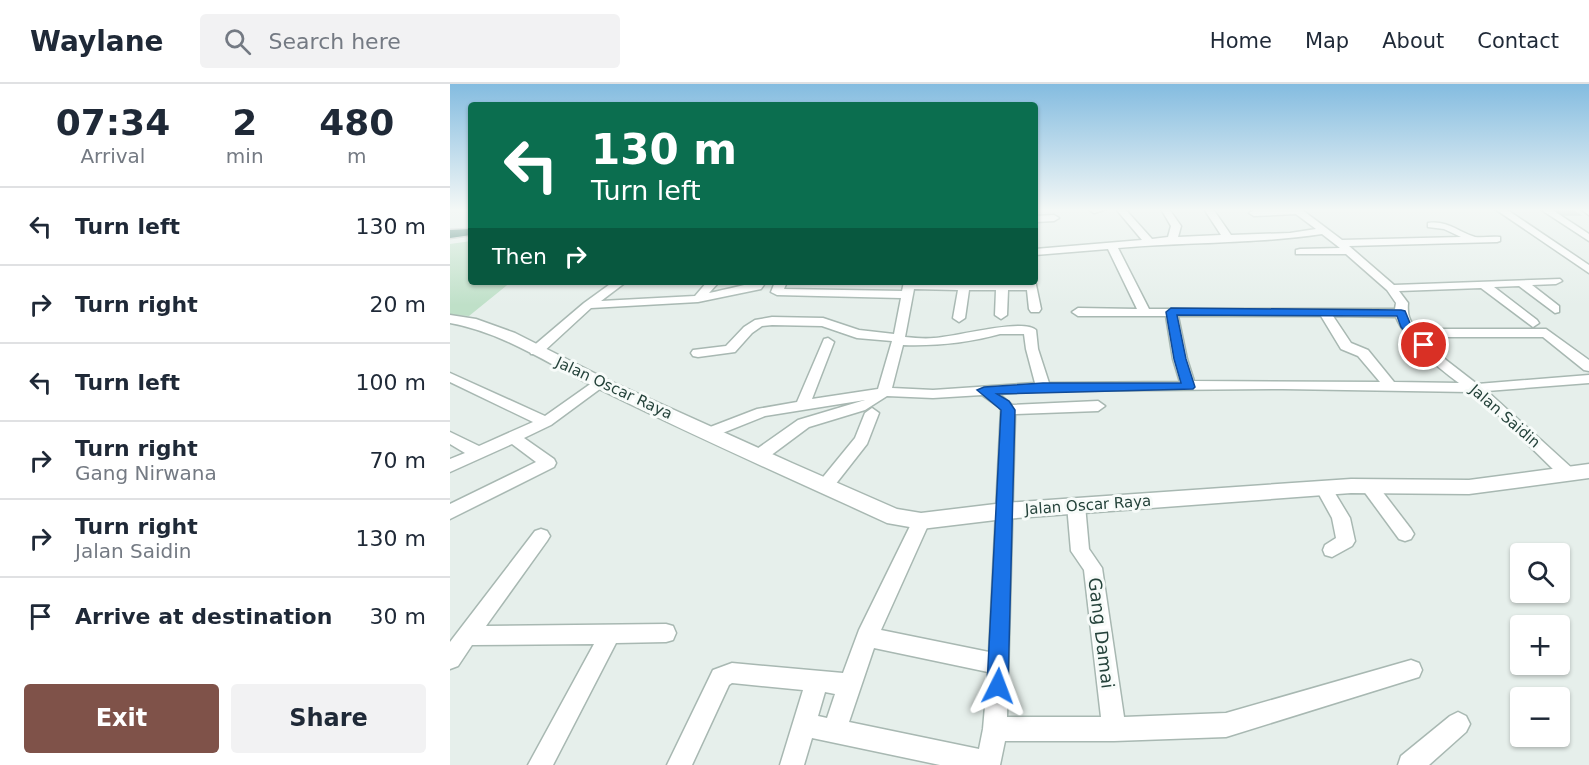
<!DOCTYPE html>
<html lang="en">
<head>
<meta charset="utf-8">
<style>
	body { margin:0; font-family:"DejaVu Sans",sans-serif; background:#f2f2f3; color:#1f2937; height:100vh; display:flex; flex-direction:column; font-size:22px; white-space:nowrap }
	* { box-sizing:border-box; margin:0 }
	p { font-size:20px; color:#747a83 }
	.icon { flex:none; width:33px; height:33px; fill:none; stroke:currentColor; stroke-width:2; stroke-linecap:round; stroke-linejoin:round }
	.map { position:relative; flex:1; overflow:hidden }
	.panel { display:flex; flex-direction:column; background:#fff; width:450px }
	.panel>* { flex:none }
	.hud { position:absolute; left:18px; top:18px; width:570px; height:183px; border-radius:6px; box-shadow:0 2px 4px #0004; background:#0b6e4f; color:#fff; overflow:hidden }
	.fabs { position:absolute; left:1060px; top:459px; display:grid; gap:12px }
	.fabs a { display:grid; place-items:center; width:60px; height:60px; border-radius:6px; background:#fff; box-shadow:0 2px 4px #0004; font-size:30px }
	.pin { position:absolute; display:grid; place-items:center; width:51px; height:51px; color:#fff; margin:-26px; border:3px solid #fff; border-radius:50%; box-shadow:0 2px 6px #0007 }
	.me { position:absolute; width:66px; margin:-33px; rotate:3deg; stroke-linejoin:round; filter:drop-shadow(0 0 4px #0008) }
	.turn { display:flex; align-items:center; gap:21px; height:126px; padding:0 24px; font-size:27px }
	.turn .icon { width:78px; height:78px; stroke-width:2.5 }
	.turn b { display:block; font-size:42px; line-height:51px }
	.then { display:flex; align-items:center; height:57px; padding:0 24px; background:#0003; gap:12px; font-size:22px }
	.eta { display:flex; justify-content:space-evenly; align-items:center; height:102px; text-align:center }
	.eta b { font-size:36px; font-weight:700; line-height:42px }
	.button { display:flex; gap:12px; margin-top:auto; padding:12px 24px }
	.button a { flex:1; height:69px; border-radius:6px; background:#7f5249; color:#fff; font-size:24px; font-weight:700; line-height:69px; text-align:center }
	.button a+a { background:#f2f2f3; color:#1f2937 }
	ul { padding:0; list-style:none }
	li { display:flex; align-items:center; gap:18px; height:78px; padding:0 24px; border-top:2px solid #e0e1e3 }
	li div { flex:1 }
	li b { display:block; font-size:22px }
	li em { font-style:normal }
	header { display:flex; align-items:center; gap:36px; box-sizing:border-box; height:84px; padding:0 30px; background:#fff; border-bottom:2px solid #e0e1e3 }
	header strong { font-size:28px }
	nav { display:flex; gap:33px; margin-inline-start:auto; font-size:21px }
	.search { width:420px; height:54px; background:#f2f2f3; display:flex; align-items:center; gap:15px; box-sizing:border-box; padding:0 21px; border-radius:6px; color:#747a83; font-size:22px }
	main { display:flex; flex:1; min-height:0 }
	.map>svg:first-child { display:block }
</style>
</head>
<body>
<header>
<strong>Waylane</strong>
<div class="search"><svg class="icon" aria-label="search" viewBox="0 0 24 24"><circle cx="10" cy="10" r="6"/><path d="M15 15l6 6"/></svg>Search here</div>
<nav><a>Home</a><a>Map</a><a>About</a><a>Contact</a></nav>
</header>
<main>
<section class="panel">
<div class="eta">
<div><b>07:34</b><p>Arrival</p></div>
<div><b>2</b><p>min</p></div>
<div><b>480</b><p>m</p></div>
</div>
<ul>
<li><svg class="icon" aria-label="left" viewBox="0 0 24 24"><path d="M17 20v-9H6M10 6l-5 5 5 5"/></svg><div><b>Turn left</b></div><em>130 m</em></li>
<li><svg class="icon" aria-label="right" viewBox="0 0 24 24"><path d="M7 20v-9h11M14 6l5 5-5 5"/></svg><div><b>Turn right</b></div><em>20 m</em></li>
<li><svg class="icon" aria-label="left" viewBox="0 0 24 24"><path d="M17 20v-9H6M10 6l-5 5 5 5"/></svg><div><b>Turn left</b></div><em>100 m</em></li>
<li><svg class="icon" aria-label="right" viewBox="0 0 24 24"><path d="M7 20v-9h11M14 6l5 5-5 5"/></svg><div><b>Turn right</b><p>Gang Nirwana</p></div><em>70 m</em></li>
<li><svg class="icon" aria-label="right" viewBox="0 0 24 24"><path d="M7 20v-9h11M14 6l5 5-5 5"/></svg><div><b>Turn right</b><p>Jalan Saidin</p></div><em>130 m</em></li>
<li><svg class="icon" aria-label="arrive" viewBox="0 0 24 24"><path d="M6 21V4h12l-3 4 3 4H6"/></svg><div><b>Arrive at destination</b></div><em>30 m</em></li>
</ul>
<div class="button"><a>Exit</a><a>Share</a></div>
</section>
<div class="map">
<svg width="1139" height="681" viewBox="0 0 1139 681">
	<rect width="100%" height="100%" fill="#e6efeb"/>
	<polygon fill="#bfe0c8" points="21,157 21,198 61,198 19,232 0,231 0,160"/>
	<polygon fill="#bbcac4" stroke="#b8c9c2" stroke-width="1.5" points="1121,126 1130,131 1110,131 1102,127"/>
	<g fill="none" stroke-linecap="round" stroke-linejoin="round">
		<defs>
			<g id="minor">
				<polygon points="657,125 644,129 639,126 640,125"/>
				<path d="M666 125H675L702 155 718 153 721 142 711 125H719L731 142 728 153 771 151 754 125H763L781 151 840 149 866 145 846 130 804 132 799 129 804 126 851 125 892 156 1011 153 994 145 978 143V139C998 136 1008 148 1025 153 1033 154 1042 152 1050 153V157L1047 158 899 162 944 201 1110 195 1112 197 1106 200 1082 201 1109 222V228L1105 229 1069 202 1044 203 1087 236 1089 239 1083 243 1031 204 949 207 958 219C957 230 959 237 967 245H1096L1139 276V287L1134 286 1093 253H974L996 276 1027 300 1139 291V299L1037 307 1124 386 1126 390 1124 394H1112L1042 325 1020 308 833 305 593 307 549 310 562 321 648 317 655 322 648 327 565 330 557 633H651L634 486 621 467 617 421 620 416 626 415 632 416 635 421 639 465 652 484 674 633 776 629 961 576 969 579 972 586 969 593 776 653 664 657H555L550 681H490L362 654 354 681H330L353 606 282 599 279 601 242 681H217L263 586 282 579 393 589 409 546 465 432 471 430 477 432 480 437 431 546 539 568 551 326 549 323 532 311 483 314 437 312 415 326 359 343 316 375H304L302 371 304 367 348 336 415 316 315 332 260 354 252 349 255 345 307 325 347 318 374 255 378 254 384 258 362 315 428 305 442 257 407 254 372 242 322 241 312 242 302 249 285 268 248 273 243 272 241 269 243 266 276 262 294 243 305 236 322 233 373 234 409 246 444 250 451 214 327 211 321 208 325 198H337L334 205 452 207 454 198 576 200 585 198V196L591 225 589 228H581L579 225 577 206H558L557 231 551 235 545 231 546 206H519L515 234 509 238 503 234 508 206 464 205 455 253C465 254 475 255 484 254 505 253 573 234 586 246L588 265 599 299 730 298 723 275 716 232H628L622 228 628 224 687 225 658 165 585 171V165L692 156ZM872 150 890 164 850 165 846 166V170H896L937 206 946 219 945 225H699L668 164C736 158 805 160 872 150ZM728 232H871L891 265 908 272 930 298 744 297 737 275ZM883 232 946 233C955 256 988 284 1009 299L944 298 918 266 901 259ZM550 250H574L576 265 585 299 483 306 442 304 453 261C487 262 518 259 550 250ZM424 564 538 588 533 645 529 665 399 638ZM375 608 385 610 377 634 368 632Z"/>
				<polygon points="1045,125 1056,125 1139,181 1139,189"/>
				<polygon points="1090,125 1101,125 1139,150 1139,157"/>
				<polygon points="1131,125 1139,125 1139,131"/>
				<polygon points="585,132 604,131 609,134 604,137 585,138"/>
				<path d="M163 198H176L151 217 245 212 257 198H269L259 209C276 206 301 198 316 198L311 205 248 218 141 224 91 270H81L80 267 81 264 134 219Z"/>
				<polygon points="0,289 95,332 146,296 156,296 158,299 101,341 74,354 104,375 106,379 104,383 0,435 0,420 86,378 62,360 0,388 0,375 15,369 0,360 0,348 29,362 83,338 0,298"/>
				<polygon points="422,324 429,329 417,360 381,406 369,406 367,402 369,398 405,354 415,329"/>
				<polygon points="919,396 925,398 961,445 964,450 961,455 955,457 949,455 913,406 911,402 913,398"/>
				<polygon points="874,399 880,401 900,434 905,457 902,462 882,473 875,471 873,466 875,461 886,454 882,434 866,405 868,401"/>
				<polygon points="91,445 97,447 100,452 97,457 36,542 216,540 223,542 226,549 223,556 216,558 166,559 103,681 78,681 144,560 22,561 8,582 0,585 0,558 85,447"/>
				<polygon points="1008,628 1016,632 1020,640 1016,648 979,681 948,681 951,672 1000,632"/>
			</g>
			<path id="tertiary" d="M0 231 26 235 65 249 160 297 342 379 447 425 471 429 554 419 901 395 1019 396 1139 380V394L1019 410 901 409 554 435 471 445 437 439 400 422C316 384 232 346 149 305 100 281 55 249 0 239Z"/>
			<polygon id="motorway" points="21,145 21,151 0,154 0,146"/>
		</defs>
		<use href="#minor" stroke="#a8b8b2" stroke-width="3"/>
		<use href="#tertiary" stroke="#a8b8b2" stroke-width="3"/>
		<use href="#motorway" stroke="#c2cac8" stroke-width="3"/>
		<use href="#minor" fill="#fff" fill-rule="evenodd"/>
		<use href="#tertiary" fill="#fff" fill-rule="evenodd"/>
		<use href="#motorway" fill="#2f6f62" fill-rule="evenodd"/>
	</g>
	<linearGradient id="sky" x2="0" y2="1"><stop stop-color="#84bce0"/><stop offset="0.57" stop-color="#f4f8f6"/><stop offset="1" stop-color="#f4f8f6" stop-opacity="0"/></linearGradient>
	<rect width="1139" height="221" fill="url(#sky)"/>
	<polygon fill="#1a73e8" stroke="#114b97" stroke-width="1.5" points="721,224 951,226 955,227 960,239 980,261 974,265 970,264 951,243 947,232 727,231 736,275 745,303 743,305 547,310 559,317 565,326 558,602 555,609 548,612 540,609 537,602 551,326 527,306 534,303 593,299 731,299 724,275 716,228"/>
	<g text-anchor="middle" stroke-width="6" stroke-linejoin="round" paint-order="stroke">
		<g font-size="15" fill="#24423a" stroke="#f7fbf9">
			<text transform="translate(164 304) rotate(25)" y="5">Jalan Oscar Raya</text>
			<text transform="translate(1055 332) rotate(41)" y="5">Jalan Saidin</text>
			<text transform="translate(638 421) rotate(-4)" y="5">Jalan Oscar Raya</text>
		</g>
		<g font-size="18" fill="#24423a" stroke="#f7fbf9">
			<text transform="translate(651 549) rotate(83)" y="6">Gang Damai</text>
		</g>
	</g>
</svg>
<div class="fabs">
<a><svg class="icon" aria-label="search" viewBox="0 0 24 24"><circle cx="10" cy="10" r="6"/><path d="M15 15l6 6"/></svg></a>
<a>+</a>
<a>−</a>
</div>
<div class="pin" style="left:974px;top:261px;background:#d93025"><svg class="icon" aria-label="arrive" viewBox="0 0 24 24"><path d="M6 21V4h12l-3 4 3 4H6"/></svg></div>
<svg class="me" style="left:548px;top:602px" viewBox="-20 -20 40 40"><path d="M0-17L14 15 0 8-14 15z" fill="#1a73e8" stroke="#fff" stroke-width="4"/></svg>
<div class="hud">
<div class="turn"><svg class="icon" aria-label="left" viewBox="0 0 24 24"><path d="M17 20v-9H6M10 6l-5 5 5 5"/></svg><div><b>130 m</b>Turn left</div></div>
<div class="then">Then<svg class="icon" aria-label="right" viewBox="0 0 24 24"><path d="M7 20v-9h11M14 6l5 5-5 5"/></svg></div>
</div>
</div>
</main>
</body>
</html>
